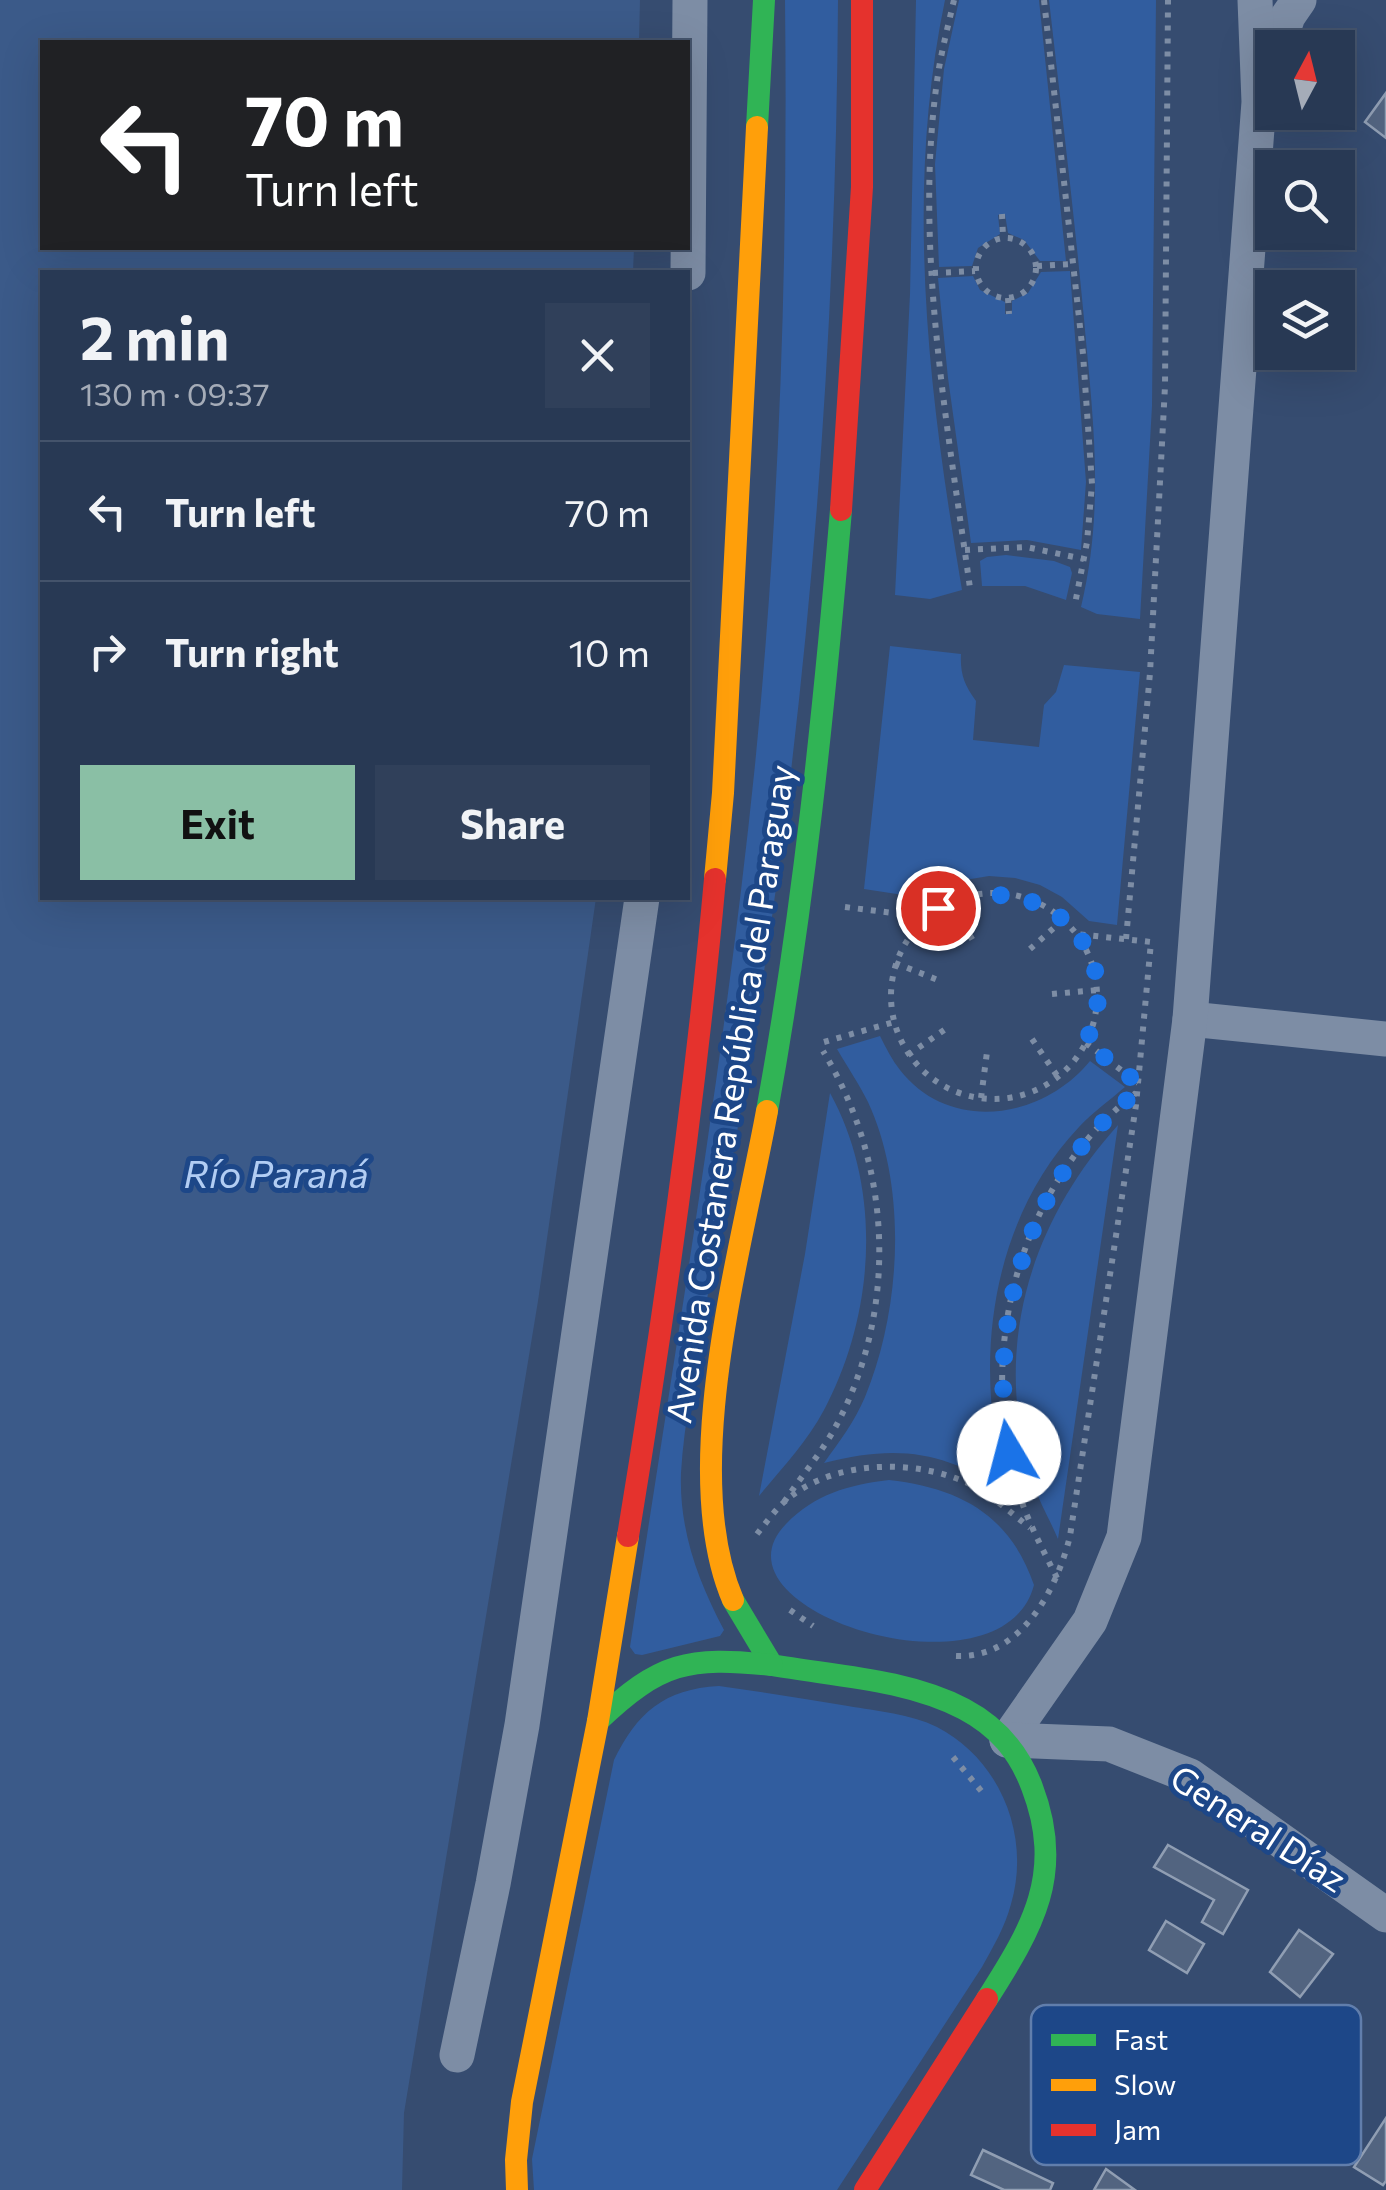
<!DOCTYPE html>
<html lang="en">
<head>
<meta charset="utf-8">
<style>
	body { margin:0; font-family:Commissioner,sans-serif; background:#30405a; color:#f1f3f6; height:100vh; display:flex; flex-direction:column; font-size:38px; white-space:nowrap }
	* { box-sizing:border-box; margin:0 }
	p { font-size:32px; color:#a5acb8 }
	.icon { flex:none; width:55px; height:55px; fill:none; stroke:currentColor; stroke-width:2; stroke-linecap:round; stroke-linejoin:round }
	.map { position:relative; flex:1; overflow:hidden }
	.drawer { position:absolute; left:40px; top:270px; width:650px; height:630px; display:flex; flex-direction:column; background:#283954; border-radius:0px; box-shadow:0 10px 40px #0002,0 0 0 2px #44536b }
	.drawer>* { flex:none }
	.guide { position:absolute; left:40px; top:40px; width:650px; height:210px; border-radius:0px; box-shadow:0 10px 40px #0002,0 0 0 2px #44536b; background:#202124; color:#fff; overflow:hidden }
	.needle { width:65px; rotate:7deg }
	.controls { position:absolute; left:1255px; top:30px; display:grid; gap:20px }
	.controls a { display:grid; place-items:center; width:100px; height:100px; border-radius:0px; background:#283954; box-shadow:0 10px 40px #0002,0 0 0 2px #44536b; font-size:50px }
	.pin { position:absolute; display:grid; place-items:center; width:85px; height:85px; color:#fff; margin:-42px; border:5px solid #fff; border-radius:50%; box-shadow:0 2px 10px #0007 }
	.me { position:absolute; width:110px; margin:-55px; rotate:352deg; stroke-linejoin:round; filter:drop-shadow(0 0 8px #0008) }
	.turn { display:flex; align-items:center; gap:35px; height:210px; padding:0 40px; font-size:45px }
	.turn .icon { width:130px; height:130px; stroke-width:2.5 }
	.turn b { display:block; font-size:70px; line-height:85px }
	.round { display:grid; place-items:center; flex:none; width:105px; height:105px; border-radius:0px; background:#30405a }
	.summary { display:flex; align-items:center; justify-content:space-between; height:170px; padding:0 40px }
	h1 { font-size:60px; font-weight:700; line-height:75px }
	.action { display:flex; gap:20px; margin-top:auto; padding:20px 40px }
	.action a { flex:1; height:115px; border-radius:0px; background:#8abfa5; color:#111; font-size:40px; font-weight:700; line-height:115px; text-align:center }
	.action a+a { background:#30405a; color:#f1f3f6 }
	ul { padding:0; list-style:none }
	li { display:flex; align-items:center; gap:30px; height:140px; padding:0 40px; border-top:2px solid #44536b }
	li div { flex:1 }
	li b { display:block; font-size:38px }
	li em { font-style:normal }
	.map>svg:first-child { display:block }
</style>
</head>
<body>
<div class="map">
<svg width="1386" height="2190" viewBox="0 0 1386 2190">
	<rect width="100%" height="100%" fill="#364c70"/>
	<g fill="#315d9f">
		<path d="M785 0H838C836 334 811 669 760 998 743 1105 722 1211 704 1317 696 1368 684 1421 681 1473 679 1530 698 1581 724 1630L720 1636 642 1655 635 1654 630 1647C674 1354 725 1060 755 765 780 511 788 255 785 0Z"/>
		<path d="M916 0H945C904 196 929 395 962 590L930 599 895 595 910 294Z"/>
		<polygon points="959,0 1039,0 1066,261 1040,261 1024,240 1008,233 1005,214 998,215 1000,234 978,248 972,266 939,267 935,164 944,69"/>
		<path d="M1049 0H1156L1152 406 1140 619 1097 614 1081 607C1105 506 1093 420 1084 319 1074 212 1061 106 1049 0Z"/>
		<polygon points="1070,271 1086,482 1081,550 1027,540 971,543 948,378 938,278 973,276 980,290 1005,302 1005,314 1012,313 1012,301 1028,293 1041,272"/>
		<polygon points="1006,555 1054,561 1070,567 1072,573 1066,600 1025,586 982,586 980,561 987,557"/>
		<path d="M890 646 961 654C960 673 964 685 976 701L973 740 1039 747 1044 705 1056 692 1064 665 1140 672 1117 925 1089 921 1062 897 1040 885 1015 878 989 876 965 880 923 898 864 889Z"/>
		<path d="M880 1036C886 1048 892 1060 900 1070 950 1134 1043 1119 1090 1061L1125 1087C1110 1100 1093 1112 1079 1127 988 1223 971 1373 1009 1494 946 1451 898 1444 824 1463 839 1442 855 1421 865 1397 901 1310 908 1188 868 1102 859 1084 847 1066 837 1049Z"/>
		<path d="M830 1093C883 1189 875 1314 824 1410 807 1442 782 1468 759 1496L805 1254Z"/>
		<path d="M1118 1125 1058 1539C1050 1520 1039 1502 1033 1482 991 1352 1028 1225 1118 1125Z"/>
		<path d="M889 1480C960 1488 1010 1515 1034 1585 1003 1705 701 1611 786 1524 815 1494 848 1485 889 1480Z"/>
		<path d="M719 1686C762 1692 805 1699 848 1706 877 1711 911 1714 937 1727 1001 1760 1031 1837 1011 1904 1005 1927 993 1947 982 1967L837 2190H534L532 2159 614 1760C637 1713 664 1689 719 1686Z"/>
	</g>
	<polygon fill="#3b5a89" points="0,0 640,0 639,42 42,42 42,248 634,248 633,272 42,272 42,898 596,898 538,1301 404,2113 402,2190 0,2190"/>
	<g fill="#526480" stroke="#909eb3" stroke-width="2.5">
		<polygon points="1386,93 1386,138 1365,122"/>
		<polygon points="1168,1845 1248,1890 1223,1934 1202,1922 1214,1900 1154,1867"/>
		<polygon points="1166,1921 1204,1944 1187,1973 1149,1950"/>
		<polygon points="1299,1930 1333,1954 1300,1997 1270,1972"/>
		<polygon points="1386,2118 1386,2181 1383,2185 1354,2167"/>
		<polygon points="983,2150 1053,2183 1050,2190 1004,2190 971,2175"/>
		<polygon points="1106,2169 1135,2190 1094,2190"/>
	</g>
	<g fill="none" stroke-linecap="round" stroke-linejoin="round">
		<g stroke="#7d8da5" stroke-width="6" stroke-dasharray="5 8" stroke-linecap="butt">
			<path d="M954 0C949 22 943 45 939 68 912 235 947 422 970 588"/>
			<polyline points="1044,0 1083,354 1092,484 1087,542 1075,604"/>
			<polyline points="1002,214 1003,237"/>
			<circle cx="1006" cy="268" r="30"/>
			<polyline points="1037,266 1073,264"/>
			<polyline points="933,273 975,271"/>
			<polyline points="1008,298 1009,314"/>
			<polyline points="965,550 1026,547 1084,559"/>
			<circle cx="994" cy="996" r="103"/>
			<polyline points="951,901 973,941"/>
			<polyline points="845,907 925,917"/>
			<polyline points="1126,939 1150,673 1165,386 1168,0"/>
			<polyline points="1030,949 1064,919"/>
			<polyline points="895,963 938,980"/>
			<polyline points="1052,994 1098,990"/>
			<polyline points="1032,1039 1058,1077"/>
			<polyline points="824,1042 894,1022"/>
			<polyline points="1086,1043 1138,1083"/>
			<polyline points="908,1055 947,1028"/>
			<polyline points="981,1098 987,1052"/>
			<path d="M784 1502C801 1477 822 1452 836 1426 899 1308 892 1164 823 1051"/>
			<path d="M757 1534C765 1524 773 1513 782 1504 831 1457 925 1457 981 1490 998 1501 1014 1515 1030 1528"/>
			<path d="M1057 1578C1043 1550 1029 1524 1019 1494 975 1355 1018 1183 1136 1093"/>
			<polyline points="790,1610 813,1626"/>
			<path d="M956 1656C1021 1659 1057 1589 1070 1536L1136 1105 1151 942 1077 934"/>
			<polyline points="953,1757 983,1793"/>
		</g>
		<g stroke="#7d8da5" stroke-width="35">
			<polyline points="1277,48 1288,16 1299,0"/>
			<polyline points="688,273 690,0"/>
			<polyline points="1190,1019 1386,1039"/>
			<polyline points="1007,1740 1090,1621 1124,1537 1190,1019 1259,102 1255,0"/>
			<polyline points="1007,1740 1109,1744 1190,1776 1386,1915"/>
			<polyline points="457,2055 493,1884 522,1725 642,898"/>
		</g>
		<g stroke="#30b455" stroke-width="22">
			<polyline points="757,127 764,0"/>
			<path d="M767 1111C803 913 824 711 841 510"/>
			<path d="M733 1600 772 1665C835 1676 906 1679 964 1709 998 1727 1019 1752 1032 1787 1065 1873 1033 1927 987 1999"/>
			<path d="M598 1721C660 1662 688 1656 772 1665"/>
		</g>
		<g stroke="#ff9f0a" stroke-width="22">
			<polyline points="715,879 723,793 757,127"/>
			<path d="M733 1600C677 1470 742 1248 767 1111"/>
			<polyline points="517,2190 516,2160 522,2102 598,1721 628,1536"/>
		</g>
		<g stroke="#e5322d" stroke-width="22">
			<polyline points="841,510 862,187 862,0"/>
			<path d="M628 1536C664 1318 695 1099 715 879"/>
			<polyline points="865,2190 987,1999"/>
		</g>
	</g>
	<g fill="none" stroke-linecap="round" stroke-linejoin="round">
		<path stroke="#1a73e8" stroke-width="18" stroke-dasharray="0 32.4" d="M938 908C1004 874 1092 908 1098 989 1099 1008 1093 1025 1086 1043L1138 1083 1137 1092C1028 1176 987 1321 1009 1453"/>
	</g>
	<g text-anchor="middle" stroke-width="10" stroke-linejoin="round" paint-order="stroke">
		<g font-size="35" fill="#fff" stroke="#1d4788">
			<text transform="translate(731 1094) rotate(-81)" y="12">Avenida Costanera República del Paraguay</text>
			<text transform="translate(1258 1829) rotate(33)" y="12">General Díaz</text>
		</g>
		<g font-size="38" font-style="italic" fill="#b2cdf3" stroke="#1d4788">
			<text x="276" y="1188">Río Paraná</text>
		</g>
	</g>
	<rect x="1031" y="2005" width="330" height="160" rx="15" fill="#1d4788" stroke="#617eac" stroke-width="2.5"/>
	<rect x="1051" y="2034" width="45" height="12" fill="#30b455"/>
	<rect x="1051" y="2079" width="45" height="12" fill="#ff9f0a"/>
	<rect x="1051" y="2124" width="45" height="12" fill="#e5322d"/>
	<g font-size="28" fill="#fff">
		<text x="1114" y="2050">Fast</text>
		<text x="1114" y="2095">Slow</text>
		<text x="1114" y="2140">Jam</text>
	</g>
</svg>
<div class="controls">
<a><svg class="needle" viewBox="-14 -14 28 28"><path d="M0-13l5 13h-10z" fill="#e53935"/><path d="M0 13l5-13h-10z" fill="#a5acb8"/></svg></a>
<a><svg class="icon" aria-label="search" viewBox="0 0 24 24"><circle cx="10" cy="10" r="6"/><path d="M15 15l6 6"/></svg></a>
<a><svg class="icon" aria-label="layers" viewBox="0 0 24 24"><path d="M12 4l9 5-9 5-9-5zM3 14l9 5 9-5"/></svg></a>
</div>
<div class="pin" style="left:938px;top:908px;background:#d93025"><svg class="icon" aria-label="arrive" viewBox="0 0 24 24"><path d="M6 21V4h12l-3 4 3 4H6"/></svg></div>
<svg class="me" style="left:1009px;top:1453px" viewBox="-20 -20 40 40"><circle r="19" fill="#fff"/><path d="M0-13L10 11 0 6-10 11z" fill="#1a73e8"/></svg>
<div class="guide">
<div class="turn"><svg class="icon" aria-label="left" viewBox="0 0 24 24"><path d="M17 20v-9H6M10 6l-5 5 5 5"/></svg><div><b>70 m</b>Turn left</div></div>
</div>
<section class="drawer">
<div class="summary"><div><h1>2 min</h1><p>130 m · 09:37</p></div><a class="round"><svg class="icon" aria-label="close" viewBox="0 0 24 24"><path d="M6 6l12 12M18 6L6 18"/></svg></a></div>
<ul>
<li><svg class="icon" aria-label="left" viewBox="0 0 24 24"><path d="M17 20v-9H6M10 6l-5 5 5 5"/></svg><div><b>Turn left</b></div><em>70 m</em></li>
<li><svg class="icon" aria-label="right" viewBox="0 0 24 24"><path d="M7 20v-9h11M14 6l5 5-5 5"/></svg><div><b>Turn right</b></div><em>10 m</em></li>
</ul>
<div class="action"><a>Exit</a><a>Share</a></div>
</section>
</div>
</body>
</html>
